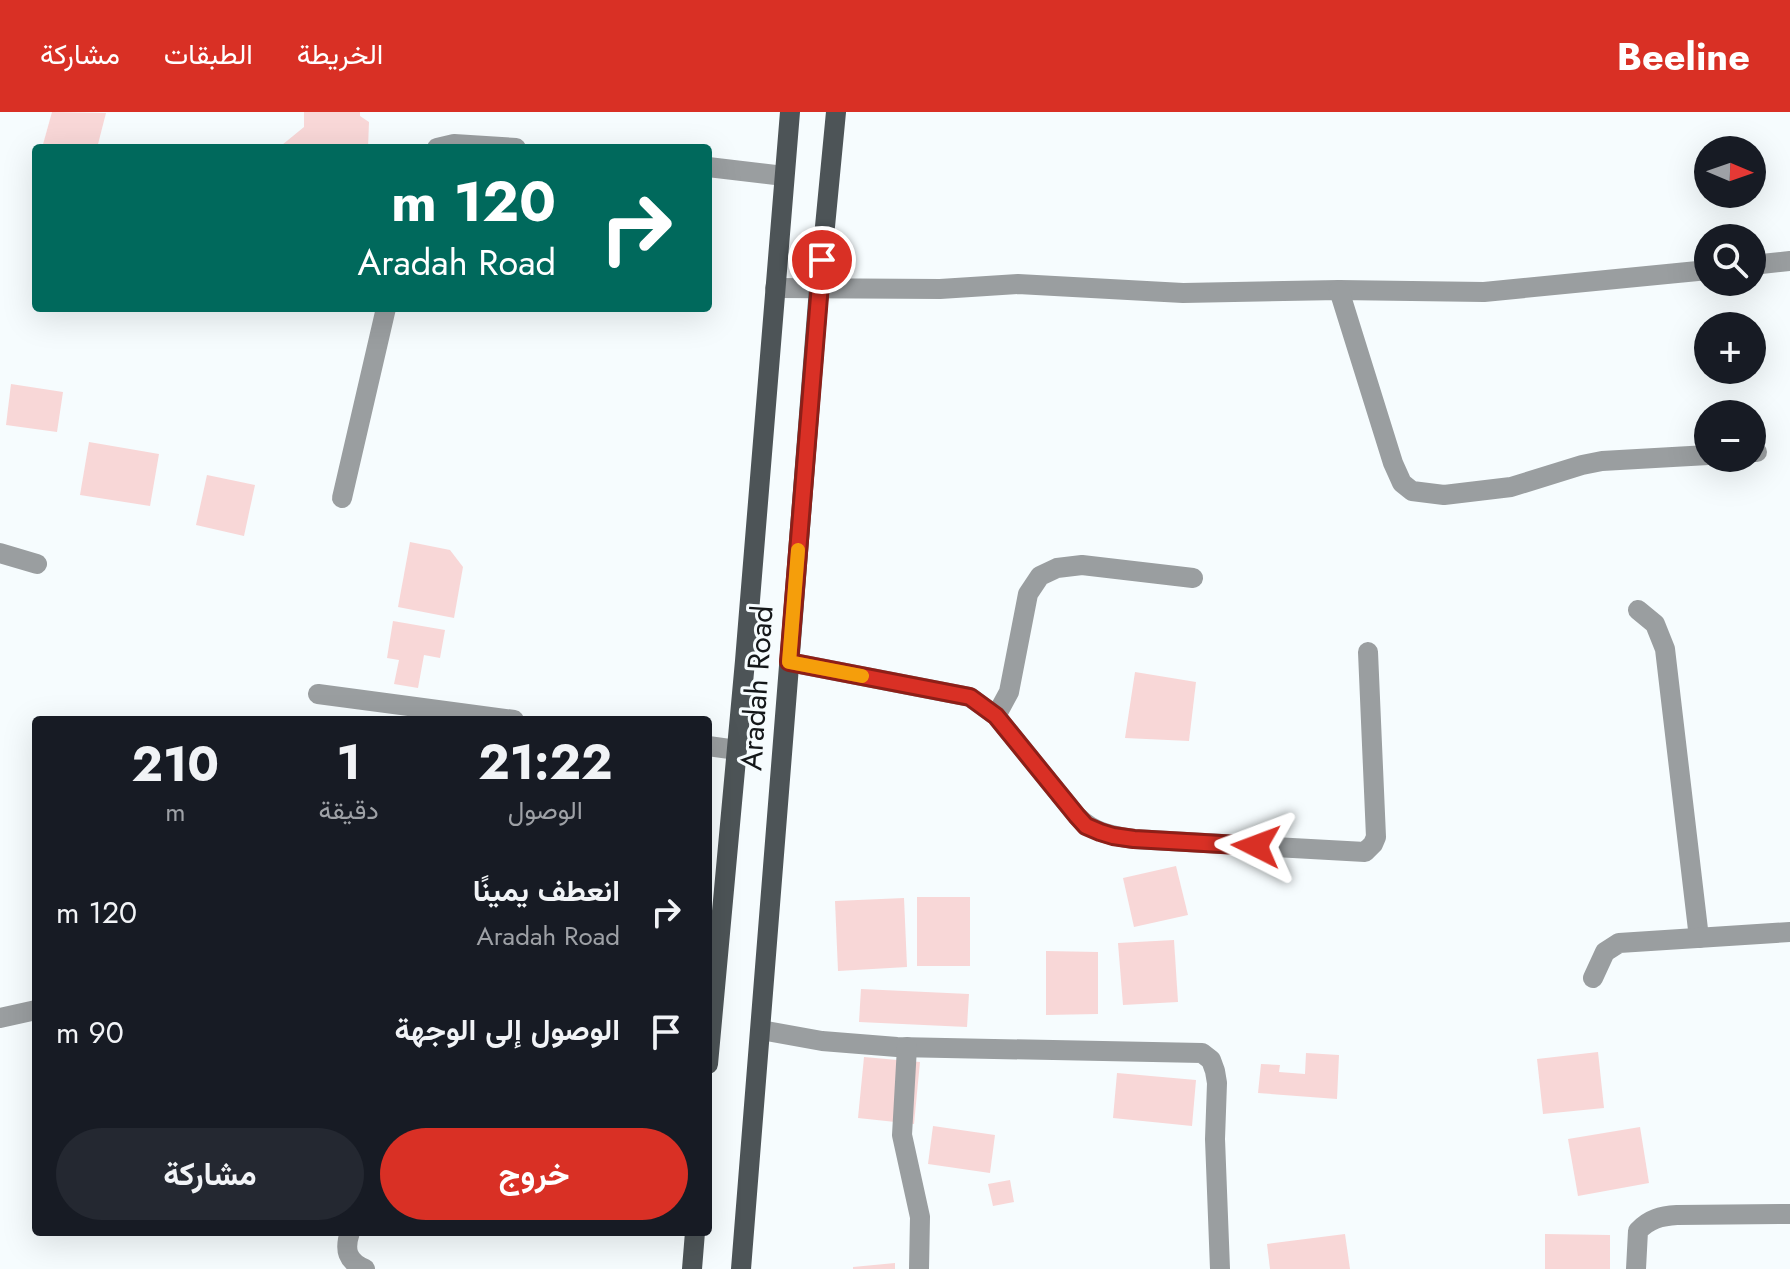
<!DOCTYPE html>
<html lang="ar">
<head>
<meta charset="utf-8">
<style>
	body { margin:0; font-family:Jost,Vazirmatn,sans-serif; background:#242831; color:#f1f3f6; direction:rtl; height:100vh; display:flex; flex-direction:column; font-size:30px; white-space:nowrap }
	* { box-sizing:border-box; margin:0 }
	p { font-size:26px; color:#9ea1a6 }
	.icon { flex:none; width:44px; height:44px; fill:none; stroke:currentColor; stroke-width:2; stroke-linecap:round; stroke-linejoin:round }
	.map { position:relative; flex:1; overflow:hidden; direction:ltr }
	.sheet { position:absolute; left:32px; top:604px; width:680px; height:520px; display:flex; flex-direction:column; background:#171b24; border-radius:8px; box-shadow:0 8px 32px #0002; direction:rtl }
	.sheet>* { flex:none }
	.hud { position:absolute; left:32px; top:32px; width:680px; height:168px; border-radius:8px; box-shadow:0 8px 32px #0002; direction:rtl; background:#00695c; color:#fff; overflow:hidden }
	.needle { width:52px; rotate:92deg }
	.tools { position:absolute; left:1694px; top:24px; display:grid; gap:16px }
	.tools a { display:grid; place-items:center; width:72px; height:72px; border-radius:50%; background:#171b24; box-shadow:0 8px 32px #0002; font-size:40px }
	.pin { position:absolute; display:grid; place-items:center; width:68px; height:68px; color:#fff; margin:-34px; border:4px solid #fff; border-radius:50%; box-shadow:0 2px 8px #0007 }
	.me { position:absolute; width:88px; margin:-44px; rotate:273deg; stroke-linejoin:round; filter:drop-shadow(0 0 6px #0008) }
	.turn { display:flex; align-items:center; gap:28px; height:168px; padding:0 24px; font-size:36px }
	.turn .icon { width:104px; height:104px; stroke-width:2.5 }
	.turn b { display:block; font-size:56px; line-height:68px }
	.eta { display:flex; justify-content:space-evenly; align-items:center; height:136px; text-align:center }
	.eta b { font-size:48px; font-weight:700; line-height:56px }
	.button { display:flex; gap:16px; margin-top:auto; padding:16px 24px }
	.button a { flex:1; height:92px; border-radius:48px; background:#d93025; color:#fff; font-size:32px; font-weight:700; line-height:92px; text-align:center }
	.button a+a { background:#242831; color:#f1f3f6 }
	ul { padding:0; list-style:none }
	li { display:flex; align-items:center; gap:24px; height:120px; padding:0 24px }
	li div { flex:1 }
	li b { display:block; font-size:30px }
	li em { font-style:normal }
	header { display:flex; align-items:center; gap:48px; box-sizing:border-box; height:112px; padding:0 40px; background:#d93025; color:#fff }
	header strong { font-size:38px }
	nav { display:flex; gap:44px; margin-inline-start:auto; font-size:28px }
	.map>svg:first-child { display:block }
</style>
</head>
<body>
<header>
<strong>Beeline</strong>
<nav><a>الخريطة</a><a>الطبقات</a><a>مشاركة</a></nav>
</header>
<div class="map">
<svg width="1790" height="1157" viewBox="0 0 1790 1157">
	<rect width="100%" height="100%" fill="#f6fcfe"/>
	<g fill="#f8d7d7">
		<polygon points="52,0 106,1 97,36 42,36"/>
		<polygon points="304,0 360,0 360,4 369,10 368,36 282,36 282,33 304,15"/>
		<polygon points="11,272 63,280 57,320 6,313"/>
		<polygon points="89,330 159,342 150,394 80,383"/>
		<polygon points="207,363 255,373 244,424 196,413"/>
		<polygon points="410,430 450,438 463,455 454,506 398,495"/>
		<polygon points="393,509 445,518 440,546 424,543 418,576 394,572 399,548 387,546"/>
		<polygon points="1135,560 1196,570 1189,629 1125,626"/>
		<polygon points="1176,754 1188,803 1134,815 1123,766"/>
		<rect x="917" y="785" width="53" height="69"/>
		<polygon points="904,786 907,855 838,859 835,789"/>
		<polygon points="1174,828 1178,890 1123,893 1118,831"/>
		<polygon points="1046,839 1098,840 1098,902 1046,903"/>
		<polygon points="861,877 969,882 967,915 859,910"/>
		<polygon points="1598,940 1604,996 1543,1002 1537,947"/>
		<polygon points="1306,941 1339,943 1337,987 1258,981 1261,952 1280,953 1279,960 1305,962"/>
		<polygon points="864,945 920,950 914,1012 858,1006"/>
		<polygon points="1117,961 1196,968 1192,1014 1113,1006"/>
		<polygon points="933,1014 995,1023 990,1061 928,1052"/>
		<polygon points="1640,1015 1649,1071 1578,1084 1568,1027"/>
		<polygon points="1010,1068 1014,1090 993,1094 988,1072"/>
		<polygon points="1345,1122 1350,1157 1270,1157 1267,1132"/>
		<polygon points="1545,1122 1610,1123 1610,1157 1545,1157"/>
		<polygon points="895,1151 895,1157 853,1157 853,1155"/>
	</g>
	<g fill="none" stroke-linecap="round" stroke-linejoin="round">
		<g stroke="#9a9ea0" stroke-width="20">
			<polyline points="437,36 454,32 516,36"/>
			<polyline points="708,55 784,64"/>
			<polyline points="1752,153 1790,149"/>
			<polyline points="775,176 940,177 1018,172 1183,181 1339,178 1484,180 1708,158"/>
			<polyline points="1339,178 1393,351 1402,371 1412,379 1444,383 1511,375 1582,353 1602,349 1708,343"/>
			<polyline points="1752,340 1757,340"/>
			<polyline points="342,386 386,196"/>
			<polyline points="0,441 37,452"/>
			<polyline points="1638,498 1655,512 1665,537 1699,826"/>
			<path d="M789 550 970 585 996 604 1077 704C1094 721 1112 724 1134 727L1365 740 1373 732 1376 725 1368 540"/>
			<polyline points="318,582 514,608"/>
			<polyline points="996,604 1009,580 1028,482 1040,464 1057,456 1082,453 1193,466"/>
			<polyline points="708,634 737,638"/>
			<polyline points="1593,866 1605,840 1619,831 1790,820"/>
			<polyline points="0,906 36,898"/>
			<polyline points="761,918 822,929 897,935 1202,941 1211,948 1215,959 1217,971 1215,1027 1220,1157"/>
			<polyline points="907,935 902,1023 920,1105 919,1157"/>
			<path d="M350 1120C344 1138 347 1149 365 1157"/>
			<path d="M1636 1157 1638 1119C1649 1107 1661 1104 1677 1103L1790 1102"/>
		</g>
		<g stroke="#4d5457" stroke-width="20">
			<polyline points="708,952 745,549 790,0"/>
			<polyline points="692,1157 695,1120"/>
			<polyline points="741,1157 819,177 836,0"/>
		</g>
	</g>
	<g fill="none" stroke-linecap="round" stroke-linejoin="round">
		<defs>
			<polyline id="route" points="822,148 789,550 970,585 996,604 1077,704 1086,714 1100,720 1113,724 1134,727 1256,734"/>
		</defs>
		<use href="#route" stroke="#8d1f18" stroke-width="20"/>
		<use href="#route" stroke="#d93025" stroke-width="14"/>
		<polyline stroke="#f59e0b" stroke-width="14" points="798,438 789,550 862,564"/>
	</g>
	<g text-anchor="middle" stroke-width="6" stroke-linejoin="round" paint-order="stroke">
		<g font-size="30" fill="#141719" stroke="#f6fcfe">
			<text transform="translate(757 576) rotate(-86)" y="10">Aradah Road</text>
		</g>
	</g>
</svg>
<div class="tools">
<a><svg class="needle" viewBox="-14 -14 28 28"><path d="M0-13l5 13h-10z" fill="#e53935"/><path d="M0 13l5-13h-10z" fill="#9ea1a6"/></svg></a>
<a><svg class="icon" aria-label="search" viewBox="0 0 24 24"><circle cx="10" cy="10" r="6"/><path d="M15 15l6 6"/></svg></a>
<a>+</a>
<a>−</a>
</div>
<div class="pin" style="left:822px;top:148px;background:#d93025"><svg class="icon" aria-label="arrive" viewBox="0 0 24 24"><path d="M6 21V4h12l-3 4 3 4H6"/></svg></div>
<svg class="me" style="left:1256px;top:734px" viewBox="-20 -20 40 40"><path d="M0-17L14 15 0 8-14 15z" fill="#d93025" stroke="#fff" stroke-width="4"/></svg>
<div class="hud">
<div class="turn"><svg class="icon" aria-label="right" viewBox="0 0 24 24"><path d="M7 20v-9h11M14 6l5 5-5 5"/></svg><div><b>120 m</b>Aradah Road</div></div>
</div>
<section class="sheet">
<div class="eta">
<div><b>21:22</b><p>الوصول</p></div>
<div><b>1</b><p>دقيقة</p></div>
<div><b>210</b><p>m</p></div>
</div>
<ul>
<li><svg class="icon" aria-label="right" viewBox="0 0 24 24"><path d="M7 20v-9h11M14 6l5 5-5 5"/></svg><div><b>انعطف يمينًا</b><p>Aradah Road</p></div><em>120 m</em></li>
<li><svg class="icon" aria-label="arrive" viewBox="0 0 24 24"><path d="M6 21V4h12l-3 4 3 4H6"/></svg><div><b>الوصول إلى الوجهة</b></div><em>90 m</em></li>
</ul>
<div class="button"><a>خروج</a><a>مشاركة</a></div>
</section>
</div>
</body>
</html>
